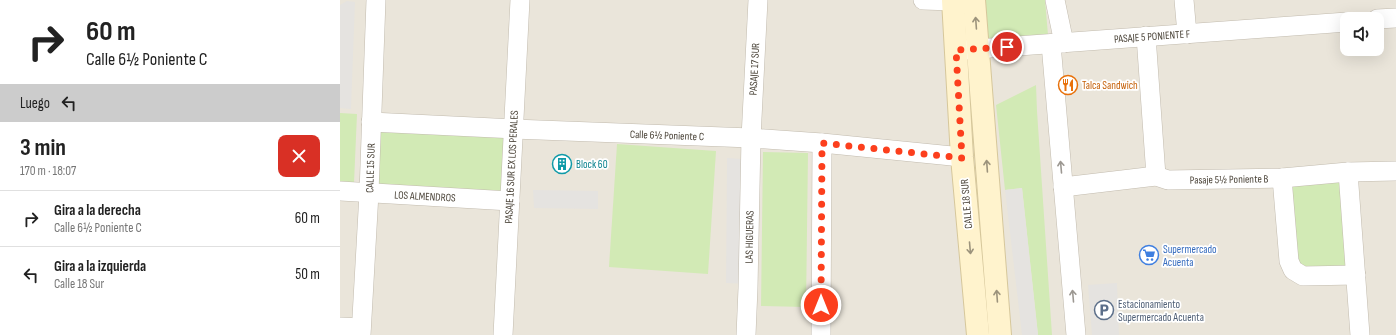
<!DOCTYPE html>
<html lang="es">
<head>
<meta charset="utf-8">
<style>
	body { margin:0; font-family:"Sofia Sans Condensed",sans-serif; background:#f2f2f2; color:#222; height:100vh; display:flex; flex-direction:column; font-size:15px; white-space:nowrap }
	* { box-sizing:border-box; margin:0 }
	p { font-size:13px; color:#767676 }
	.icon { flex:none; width:22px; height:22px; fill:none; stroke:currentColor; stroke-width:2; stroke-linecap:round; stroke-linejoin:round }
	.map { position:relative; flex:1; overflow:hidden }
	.drawer { display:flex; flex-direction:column; background:#fff; width:340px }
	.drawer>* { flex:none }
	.hud { background:#fff; color:#222; overflow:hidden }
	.controls { position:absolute; left:1000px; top:12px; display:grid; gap:8px }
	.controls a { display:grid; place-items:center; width:44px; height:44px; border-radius:8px; background:#fff; box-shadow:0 4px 16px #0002; font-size:20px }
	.pin { position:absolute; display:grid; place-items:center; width:34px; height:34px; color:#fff; margin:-17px; border:2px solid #fff; border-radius:50%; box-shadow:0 1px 4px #0007 }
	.me { position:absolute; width:44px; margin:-22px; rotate:0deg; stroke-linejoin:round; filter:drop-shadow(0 0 3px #0008) }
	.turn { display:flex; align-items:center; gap:14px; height:84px; padding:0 20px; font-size:18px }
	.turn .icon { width:52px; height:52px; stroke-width:2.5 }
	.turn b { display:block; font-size:28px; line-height:34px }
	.then { display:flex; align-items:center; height:38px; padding:0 20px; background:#0003; gap:8px; font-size:15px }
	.round { display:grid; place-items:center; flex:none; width:42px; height:42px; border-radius:8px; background:#f2f2f2 }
	.summary { display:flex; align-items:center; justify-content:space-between; height:68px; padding:0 20px }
	h1 { font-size:24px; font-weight:700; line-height:30px }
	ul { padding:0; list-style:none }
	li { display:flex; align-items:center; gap:12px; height:56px; padding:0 20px; border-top:1px solid #e0e0e0 }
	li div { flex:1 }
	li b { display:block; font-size:15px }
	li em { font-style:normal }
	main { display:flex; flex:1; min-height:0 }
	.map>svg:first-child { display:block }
</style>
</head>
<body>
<main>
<section class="drawer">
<div class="hud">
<div class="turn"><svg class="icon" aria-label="right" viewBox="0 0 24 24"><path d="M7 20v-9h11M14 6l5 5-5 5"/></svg><div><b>60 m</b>Calle 6½ Poniente C</div></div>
<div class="then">Luego<svg class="icon" aria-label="left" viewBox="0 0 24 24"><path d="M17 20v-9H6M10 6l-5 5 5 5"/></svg></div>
</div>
<div class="summary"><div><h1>3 min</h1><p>170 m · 18:07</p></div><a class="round" style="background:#d93025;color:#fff"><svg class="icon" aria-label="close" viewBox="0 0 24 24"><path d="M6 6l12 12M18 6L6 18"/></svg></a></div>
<ul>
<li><svg class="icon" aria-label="right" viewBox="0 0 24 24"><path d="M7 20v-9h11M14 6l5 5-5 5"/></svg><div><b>Gira a la derecha</b><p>Calle 6½ Poniente C</p></div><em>60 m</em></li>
<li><svg class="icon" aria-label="left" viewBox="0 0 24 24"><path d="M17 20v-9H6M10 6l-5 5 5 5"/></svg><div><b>Gira a la izquierda</b><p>Calle 18 Sur</p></div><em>50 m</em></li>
</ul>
</section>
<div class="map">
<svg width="1056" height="335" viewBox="0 0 1056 335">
	<rect width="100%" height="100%" fill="#f6f3ec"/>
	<path fill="#eae5da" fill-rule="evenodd" d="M0 0H1056V335H0ZM1007 19H1037V49H1007Z"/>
	<g fill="#d2eab5">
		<polygon points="644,0 705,0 708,35 647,39"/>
		<polygon points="696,85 697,111 712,335 698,335 682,188 665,190 656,105"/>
		<polygon points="0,113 17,114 14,183 0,182"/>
		<polygon points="39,126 167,133 165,194 37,187"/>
		<polygon points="277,144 376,151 368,274 269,267"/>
		<polygon points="423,152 468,153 466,307 421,306"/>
		<polygon points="996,177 1002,186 1007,262 1005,266 962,268 956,260 949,184"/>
	</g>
	<g fill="#e5e3e0">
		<polygon points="7,1 15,2 11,109 0,108 0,5"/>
		<polygon points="387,158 414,160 411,284 386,283"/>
		<polygon points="682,188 698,335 682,335 665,190"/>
		<polygon points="193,190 258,191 258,209 194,208"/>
		<polygon points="777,283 779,335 752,335 748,285"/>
	</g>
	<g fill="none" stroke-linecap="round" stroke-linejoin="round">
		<defs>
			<g id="street">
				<polyline points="583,0 613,1"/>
				<polyline points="715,0 724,43"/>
				<polyline points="844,0 847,34"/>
				<polyline points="1037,19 1056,18"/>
				<polyline points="806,36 816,176"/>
				<polyline points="711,44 736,335"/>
				<polyline points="623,50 1007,22"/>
				<polyline points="31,122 173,129 411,138 482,143 622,157"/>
				<polyline points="1008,172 1020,335"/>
				<polyline points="942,178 949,261 953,270 963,276 1016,275"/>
				<polyline points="723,187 816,176 828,180 942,178 1008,172 1056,171"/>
				<polyline points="0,191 170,201"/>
				<polyline points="0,327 21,328"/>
				<polyline points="21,335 29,193 36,0"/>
				<polyline points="163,335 180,0"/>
				<polyline points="406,335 408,288 411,138 418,0"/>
				<polyline points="481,335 482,143"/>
			</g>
			<g id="secondary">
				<polyline points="613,0 622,157 638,335"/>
				<polyline points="634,0 660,335"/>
			</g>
		</defs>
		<use href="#street" stroke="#c2bbae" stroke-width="20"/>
		<use href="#secondary" stroke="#d6c79b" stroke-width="24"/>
		<use href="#street" stroke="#fff" stroke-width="19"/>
		<use href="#secondary" stroke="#fff3cd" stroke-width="22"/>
	</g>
	<defs><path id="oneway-shaft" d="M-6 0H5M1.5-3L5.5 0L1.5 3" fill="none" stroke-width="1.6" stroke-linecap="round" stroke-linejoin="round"/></defs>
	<g stroke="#9c937c">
		<use href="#oneway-shaft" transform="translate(636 23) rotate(-94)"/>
		<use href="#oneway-shaft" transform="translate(647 166) rotate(-94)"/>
		<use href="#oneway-shaft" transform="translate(630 248) rotate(85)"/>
		<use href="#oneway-shaft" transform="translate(657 296) rotate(-94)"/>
	</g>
	<g stroke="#9c9892">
		<use href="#oneway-shaft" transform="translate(721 167) rotate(-95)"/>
		<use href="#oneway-shaft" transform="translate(733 296) rotate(-95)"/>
	</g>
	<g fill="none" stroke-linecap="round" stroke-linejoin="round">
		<polyline stroke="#fc3f1d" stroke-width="7" stroke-dasharray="0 12.6" points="481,305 482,143 622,158 616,50 667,47"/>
	</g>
	<defs>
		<symbol id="restaurant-ring" viewBox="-11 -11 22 22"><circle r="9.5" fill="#fff" stroke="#e8710a" stroke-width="1.5"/><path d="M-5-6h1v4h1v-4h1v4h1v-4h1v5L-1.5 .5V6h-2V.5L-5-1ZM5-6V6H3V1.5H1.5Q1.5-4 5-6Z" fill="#e8710a"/></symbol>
		<symbol id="building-ring" viewBox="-11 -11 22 22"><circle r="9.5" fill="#fff" stroke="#0f9aa8" stroke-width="1.5"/><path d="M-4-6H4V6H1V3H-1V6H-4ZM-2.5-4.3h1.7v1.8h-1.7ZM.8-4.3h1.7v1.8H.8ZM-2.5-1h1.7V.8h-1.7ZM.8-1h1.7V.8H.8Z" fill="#0f9aa8"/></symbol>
		<symbol id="supermarket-ring" viewBox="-11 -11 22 22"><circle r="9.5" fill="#fff" stroke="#3f7fe0" stroke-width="1.5"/><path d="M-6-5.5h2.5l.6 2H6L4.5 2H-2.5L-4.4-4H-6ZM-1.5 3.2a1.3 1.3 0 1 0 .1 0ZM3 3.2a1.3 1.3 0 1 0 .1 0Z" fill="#3f7fe0"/></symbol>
		<symbol id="parking-ring" viewBox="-11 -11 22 22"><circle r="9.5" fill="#fff" stroke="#5c6f8a" stroke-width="1.5"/><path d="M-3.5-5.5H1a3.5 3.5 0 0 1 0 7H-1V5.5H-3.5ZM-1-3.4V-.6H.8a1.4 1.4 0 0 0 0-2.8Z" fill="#5c6f8a"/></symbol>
	</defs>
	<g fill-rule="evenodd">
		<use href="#restaurant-ring" x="717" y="74" width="22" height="22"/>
		<use href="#building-ring" x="211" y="153" width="22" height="22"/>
		<use href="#supermarket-ring" x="798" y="244" width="22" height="22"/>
		<use href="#parking-ring" x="753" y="299" width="22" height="22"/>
	</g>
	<g text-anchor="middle" stroke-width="3.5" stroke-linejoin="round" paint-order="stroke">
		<g font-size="11" fill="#4b4439" stroke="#fff">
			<text transform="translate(812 36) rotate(-4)" y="4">PASAJE 5 PONIENTE F</text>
			<text transform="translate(414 69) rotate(-87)" y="4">PASAJE 17 SUR</text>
			<text transform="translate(327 135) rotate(2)" y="4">Calle 6½ Poniente C</text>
			<text transform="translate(171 167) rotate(-87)" y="4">PASAJE 16 SUR EX LOS PERALES</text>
			<text transform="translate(30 168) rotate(-88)" y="4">CALLE 15 SUR</text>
			<text transform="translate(889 179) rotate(-1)" y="4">Pasaje 5½ Poniente B</text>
			<text transform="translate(85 196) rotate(3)" y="4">LOS ALMENDROS</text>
			<text transform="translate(626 204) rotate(-95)" y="4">CALLE 18 SUR</text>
			<text transform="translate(409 237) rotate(-89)" y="4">LAS HIGUERAS</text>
		</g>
		<g font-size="11" fill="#c56008" stroke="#fff" text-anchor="start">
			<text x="742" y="89">Talca Sandwich</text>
		</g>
		<g font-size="11" fill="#0d838f" stroke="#fff" text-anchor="start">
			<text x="236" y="168">Block 60</text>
		</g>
		<g font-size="11" fill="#366cbe" stroke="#fff" text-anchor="start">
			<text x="823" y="253">Supermercado<tspan x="823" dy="13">Acuenta</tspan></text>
		</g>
		<g font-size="11" fill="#4e5e75" stroke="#fff" text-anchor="start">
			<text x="778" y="308">Estacionamiento<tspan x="778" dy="13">Supermercado Acuenta</tspan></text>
		</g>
	</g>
</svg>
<div class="controls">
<a><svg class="icon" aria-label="sound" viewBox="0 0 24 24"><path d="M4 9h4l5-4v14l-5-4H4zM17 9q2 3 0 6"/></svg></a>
</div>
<div class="pin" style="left:667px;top:47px;background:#d93025"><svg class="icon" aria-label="arrive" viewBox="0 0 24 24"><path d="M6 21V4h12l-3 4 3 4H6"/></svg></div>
<svg class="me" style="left:481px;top:305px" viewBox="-20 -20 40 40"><circle r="17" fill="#fc3f1d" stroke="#fff" stroke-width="3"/><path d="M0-11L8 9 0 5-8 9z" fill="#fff"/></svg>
</div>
</main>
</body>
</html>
